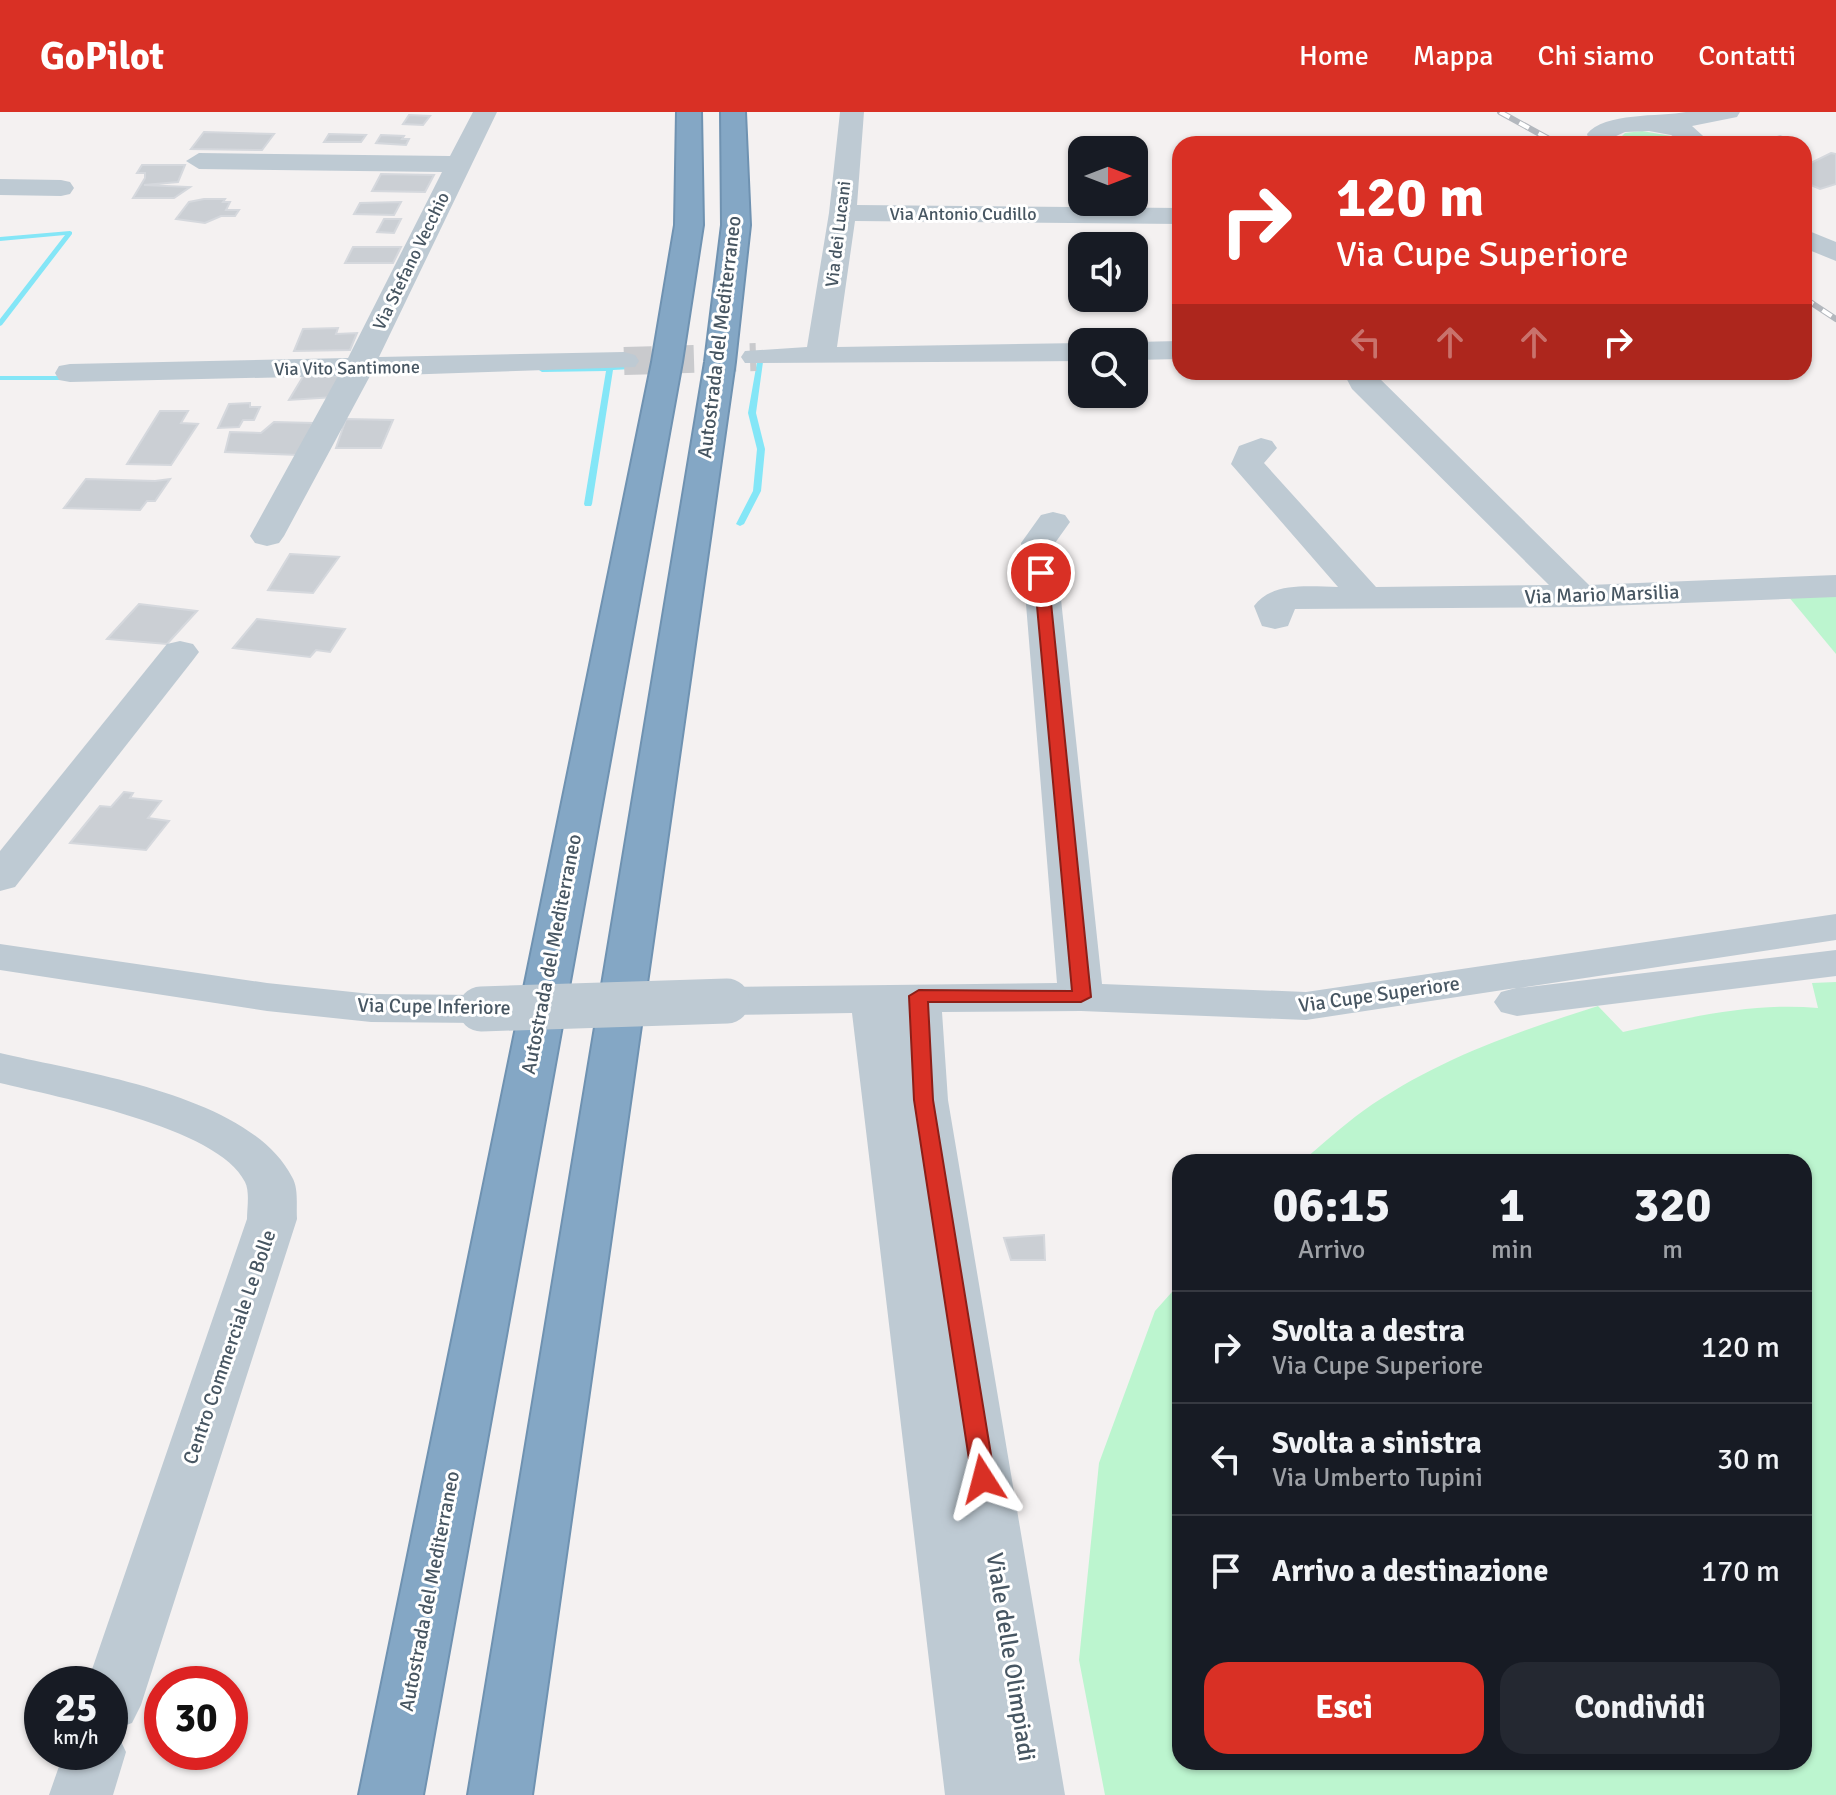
<!DOCTYPE html>
<html lang="it">
<head>
<meta charset="utf-8">
<style>
	body { margin:0; font-family:Signika,sans-serif; background:#242831; color:#f1f3f6; height:100vh; display:flex; flex-direction:column; font-size:30px; white-space:nowrap }
	* { box-sizing:border-box; margin:0 }
	p { font-size:26px; color:#9ea1a6 }
	.icon { flex:none; width:44px; height:44px; fill:none; stroke:currentColor; stroke-width:2; stroke-linecap:round; stroke-linejoin:round }
	.map { position:relative; flex:1; overflow:hidden }
	.panel { position:absolute; left:1172px; top:1042px; width:640px; height:616px; display:flex; flex-direction:column; background:#171b24; border-radius:24px; box-shadow:0 2px 6px #0004 }
	.panel>* { flex:none }
	.top-card { position:absolute; left:1172px; top:24px; width:640px; height:244px; border-radius:24px; box-shadow:0 2px 6px #0004; background:#d93025; color:#fff; overflow:hidden }
	.needle { width:52px; rotate:90deg }
	.tools { position:absolute; left:1068px; top:24px; display:grid; gap:16px }
	.tools a { display:grid; place-items:center; width:80px; height:80px; border-radius:16px; background:#171b24; box-shadow:0 2px 6px #0004; font-size:40px }
	.speed { position:absolute; left:24px; top:1554px; display:flex; gap:16px; font-size:40px; font-weight:700; text-align:center }
	.speed>* { display:grid; place-content:center; width:104px; height:104px; border-radius:50%; background:#171b24; box-shadow:0 2px 6px #0004; line-height:1 }
	.speed small { font-size:20px; font-weight:400 }
	.speed .limit { border:12px solid #d22; background:#fff; color:#111 }
	.pin { position:absolute; display:grid; place-items:center; width:68px; height:68px; color:#fff; margin:-34px; border:4px solid #fff; border-radius:50%; box-shadow:0 2px 8px #0007 }
	.me { position:absolute; width:88px; margin:-44px; rotate:351deg; stroke-linejoin:round; filter:drop-shadow(0 0 6px #0008) }
	.turn { display:flex; align-items:center; gap:28px; height:168px; padding:0 32px; font-size:36px }
	.turn .icon { width:104px; height:104px; stroke-width:2.5 }
	.turn b { display:block; font-size:56px; line-height:68px }
	.lanes { display:flex; align-items:center; height:76px; padding:0 32px; background:#0003; justify-content:center; gap:40px; direction:ltr }
	.lanes .off { opacity:.35 }
	.eta { display:flex; justify-content:space-evenly; align-items:center; height:136px; text-align:center }
	.eta b { font-size:48px; font-weight:700; line-height:56px }
	.action { display:flex; gap:16px; margin-top:auto; padding:16px 32px }
	.action a { flex:1; height:92px; border-radius:24px; background:#d93025; color:#fff; font-size:32px; font-weight:700; line-height:92px; text-align:center }
	.action a+a { background:#242831; color:#f1f3f6 }
	ul { padding:0; list-style:none }
	li { display:flex; align-items:center; gap:24px; height:112px; padding:0 32px; border-top:2px solid #363941 }
	li div { flex:1 }
	li b { display:block; font-size:30px }
	li em { font-style:normal }
	header { display:flex; align-items:center; gap:48px; box-sizing:border-box; height:112px; padding:0 40px; background:#d93025; color:#fff }
	header strong { font-size:38px }
	nav { display:flex; gap:44px; margin-inline-start:auto; font-size:28px }
	.map>svg:first-child { display:block }
</style>
</head>
<body>
<header>
<strong>GoPilot</strong>
<nav><a>Home</a><a>Mappa</a><a>Chi siamo</a><a>Contatti</a></nav>
</header>
<div class="map">
<svg width="1836" height="1683" viewBox="0 0 1836 1683">
	<rect width="100%" height="100%" fill="#f4f1f1"/>
	<g fill="#bcf5cf">
		<polygon points="1642,19 1671,24 1679,32 1623,32 1619,27 1625,21"/>
		<polygon points="1836,482 1836,542 1788,484"/>
		<path d="M1836 870V1683H1105L1079 1548 1099 1351 1155 1199 1180 1171V1650H1804V1050H1301C1322 1033 1342 1014 1363 999 1435 948 1516 920 1598 894L1623 920C1687 906 1752 890 1818 896L1812 871Z"/>
	</g>
	<g fill="none" stroke-linecap="round" stroke-linejoin="round">
		<g fill="#84e6f7" fill-rule="evenodd">
			<polygon points="70,119 72,120 72,122 2,213 0,214 0,207 65,123 0,129 0,125"/>
			<polygon points="760,248 763,250 756,301 765,337 761,379 744,412 740,414 736,412 753,379 757,337 748,301 757,250"/>
			<polygon points="630,254 633,256 632,257 613,258 592,392 591,394 585,394 584,392 606,259 542,260 539,258 542,256"/>
			<polygon points="0,264 70,264 74,266 70,268 0,268"/>
		</g>
	</g>
	<g fill="#cbcfd4" stroke="#d5d8dd" stroke-width="2">
		<polygon points="409,3 430,4 423,13 403,12"/>
		<polygon points="204,20 274,22 262,38 191,37"/>
		<polygon points="329,22 366,23 361,30 324,30"/>
		<polygon points="381,23 404,24 402,27 409,27 406,33 376,31"/>
		<polygon points="1780,24 1798,32 1755,32 1758,31"/>
		<polygon points="1831,41 1836,42 1836,72 1820,77 1804,70 1804,48 1811,51"/>
		<polygon points="142,53 185,53 178,70 144,73 190,75 174,86 133,86 145,66 145,61 137,61"/>
		<polygon points="381,62 434,63 425,80 372,79"/>
		<polygon points="204,87 225,87 223,90 230,90 226,98 239,98 235,104 221,104 205,111 176,107 189,90"/>
		<polygon points="401,90 394,103 354,102 360,91"/>
		<polygon points="384,107 401,107 394,121 377,120"/>
		<polygon points="353,135 401,135 393,151 345,151"/>
		<polygon points="338,216 336,222 357,221 350,238 294,239 303,217"/>
		<polygon points="304,263 347,264 335,285 289,288"/>
		<polygon points="250,291 250,295 260,295 254,308 243,308 239,315 218,316 229,292"/>
		<polygon points="160,299 188,299 181,311 198,312 171,353 127,352"/>
		<polygon points="346,307 393,308 381,336 336,336"/>
		<polygon points="274,310 313,311 298,343 225,340 230,320 261,321"/>
		<polygon points="86,367 155,369 170,367 155,389 147,389 140,398 64,396"/>
		<polygon points="290,442 339,445 313,481 268,478"/>
		<polygon points="139,492 197,499 167,532 107,527"/>
		<polygon points="257,507 345,517 330,540 316,538 310,545 233,536"/>
		<polygon points="124,680 133,681 130,686 161,689 148,706 169,709 146,738 70,731 100,694 111,695"/>
		<polygon points="1044,1123 1045,1148 1011,1148 1004,1126"/>
	</g>
	<g fill="none" stroke-linecap="round" stroke-linejoin="round">
		<polyline stroke="#c9cacd" stroke-width="28" stroke-dasharray="28 14" stroke-linecap="butt" points="624,249 756,245"/>
		<defs>
			<g id="highway">
				<polygon points="677,0 701,0 703,113 682,250 423,1683 359,1683 652,250 675,113"/>
				<polygon points="721,0 745,0 750,113 735,250 532,1683 468,1683 705,250 722,113"/>
			</g>
		</defs>
		<use href="#highway" stroke="#6f92b1" stroke-width="4"/>
		<g fill="#becad3" fill-rule="evenodd">
			<polygon points="473,0 497,0 379,245 624,240 635,243 639,249 635,255 370,264 284,424 279,431 267,434 255,431 250,424 338,264 70,270 59,268 55,261 59,254 70,252 348,246 442,60 199,57 186,49 199,41 450,44"/>
			<polygon points="840,0 864,0 857,93 1180,96 1180,112 855,109 837,235 1082,231 1082,249 745,251 741,245 745,239 807,235 829,101"/>
			<path d="M1686 0H1740L1737 5 1692 14 1712 32H1685L1671 23 1649 19 1625 20 1614 25 1616 32H1590L1587 22C1604 0 1660 5 1686 0Z"/>
			<polygon points="0,67 61,68 70,70 74,76 70,82 61,84 0,83"/>
			<polygon points="1804,117 1836,130 1836,149 1804,136"/>
			<polygon points="1180,229 1180,247 1134,248 1134,230"/>
			<path d="M1343 260H1373L1589 473 1836 463V485L1580 495 1295 497 1288 514 1275 517 1262 514 1254 494C1272 469 1311 475 1338 475L1231 352 1239 334 1261 326 1272 329 1277 336 1264 351 1376 475 1549 473 1352 277Z"/>
			<polygon points="1053,400 1065,403 1070,410 1055,431 1102,872 1306,880 1836,802 1836,828 1519,876 1836,838 1836,864 1517,904 1501,900 1494,890 1501,880 1516,876 1306,908 1081,899 942,900 948,988 1065,1683 945,1683 852,901 727,903 711,899 704,889 711,879 727,875 1057,871 1021,431 1041,403"/>
			<polygon points="180,529 193,532 199,540 193,548 15,775 0,779 0,739 167,532"/>
			<polygon points="0,832 267,871 371,882 481,883 497,887 504,897 497,907 481,911 371,910 267,899 0,858"/>
			<path d="M0 941C83 961 249 982 292 1065 299 1077 296 1093 297 1107L141 1593 132 1611 110 1619V1572H87L247 1107C247 1096 250 1080 245 1070 219 1015 56 985 0 971Z"/>
			<polygon points="110,1619 117,1621 126,1640 113,1683 49,1683 64,1640 110,1640"/>
		</g>
		<use href="#highway" fill="#84a7c5" fill-rule="evenodd"/>
		<defs>
			<g id="rail">
				<polyline points="1500,0 1558,32"/>
				<polyline points="1804,186 1836,207"/>
			</g>
		</defs>
		<use href="#rail" stroke="#b3b7bd" stroke-width="6"/>
		<use href="#rail" stroke="#fff" stroke-width="4" stroke-dasharray="11" stroke-linecap="butt"/>
		<polyline stroke="#becad3" stroke-width="45" points="481,897 727,889"/>
	</g>
	<polygon fill="#d93025" stroke="#8d1f18" stroke-width="2" points="1041,457 1048,461 1091,885 1081,890 928,890 933,988 995,1367 991,1373 975,1373 972,1367 914,988 909,884 919,878 1072,879 1034,461"/>
	<g text-anchor="middle" stroke-width="6" stroke-linejoin="round" paint-order="stroke">
		<g font-size="18" fill="#475662" stroke="#fff">
			<text x="963" y="108">Via Antonio Cudillo</text>
			<text transform="translate(838 122) rotate(-83)" y="6">Via dei Lucani</text>
			<text transform="translate(411 149) rotate(-64)" y="6">Via Stefano Vecchio</text>
			<text transform="translate(347 256) rotate(-1)" y="6">Via Vito Santimone</text>
		</g>
		<g font-size="20" fill="#475662" stroke="#fff">
			<text transform="translate(719 225) rotate(-83)" y="7">Autostrada del Mediterraneo</text>
			<text transform="translate(1602 482) rotate(-2)" y="7">Via Mario Marsilia</text>
			<text transform="translate(551 842) rotate(-79)" y="7">Autostrada del Mediterraneo</text>
			<text transform="translate(1379 882) rotate(-8)" y="7">Via Cupe Superiore</text>
			<text transform="translate(434 894) rotate(1)" y="7">Via Cupe Inferiore</text>
			<text transform="translate(229 1235) rotate(-71)" y="7">Centro Commerciale Le Bolle</text>
			<text transform="translate(429 1479) rotate(-79)" y="7">Autostrada del Mediterraneo</text>
		</g>
		<g font-size="24" fill="#475662" stroke="#fff">
			<text transform="translate(1011 1545) rotate(81)" y="8">Viale delle Olimpiadi</text>
		</g>
	</g>
</svg>
<div class="tools">
<a><svg class="needle" viewBox="-14 -14 28 28"><path d="M0-13l5 13h-10z" fill="#e53935"/><path d="M0 13l5-13h-10z" fill="#9ea1a6"/></svg></a>
<a><svg class="icon" aria-label="sound" viewBox="0 0 24 24"><path d="M4 9h4l5-4v14l-5-4H4zM17 9q2 3 0 6"/></svg></a>
<a><svg class="icon" aria-label="search" viewBox="0 0 24 24"><circle cx="10" cy="10" r="6"/><path d="M15 15l6 6"/></svg></a>
</div>
<div class="speed"><div>25<small>km/h</small></div><div class="limit">30</div></div>
<div class="pin" style="left:1041px;top:461px;background:#d93025"><svg class="icon" aria-label="arrive" viewBox="0 0 24 24"><path d="M6 21V4h12l-3 4 3 4H6"/></svg></div>
<svg class="me" style="left:983px;top:1367px" viewBox="-20 -20 40 40"><path d="M0-17L14 15 0 8-14 15z" fill="#d93025" stroke="#fff" stroke-width="4"/></svg>
<div class="top-card">
<div class="turn"><svg class="icon" aria-label="right" viewBox="0 0 24 24"><path d="M7 20v-9h11M14 6l5 5-5 5"/></svg><div><b>120 m</b>Via Cupe Superiore</div></div>
<div class="lanes"><svg class="icon off" aria-label="left" viewBox="0 0 24 24"><path d="M17 20v-9H6M10 6l-5 5 5 5"/></svg><svg class="icon off" aria-label="ahead" viewBox="0 0 24 24"><path d="M12 20V5M6 11l6-6 6 6"/></svg><svg class="icon off" aria-label="ahead" viewBox="0 0 24 24"><path d="M12 20V5M6 11l6-6 6 6"/></svg><svg class="icon" aria-label="right" viewBox="0 0 24 24"><path d="M7 20v-9h11M14 6l5 5-5 5"/></svg></div>
</div>
<section class="panel">
<div class="eta">
<div><b>06:15</b><p>Arrivo</p></div>
<div><b>1</b><p>min</p></div>
<div><b>320</b><p>m</p></div>
</div>
<ul>
<li><svg class="icon" aria-label="right" viewBox="0 0 24 24"><path d="M7 20v-9h11M14 6l5 5-5 5"/></svg><div><b>Svolta a destra</b><p>Via Cupe Superiore</p></div><em>120 m</em></li>
<li><svg class="icon" aria-label="left" viewBox="0 0 24 24"><path d="M17 20v-9H6M10 6l-5 5 5 5"/></svg><div><b>Svolta a sinistra</b><p>Via Umberto Tupini</p></div><em>30 m</em></li>
<li><svg class="icon" aria-label="arrive" viewBox="0 0 24 24"><path d="M6 21V4h12l-3 4 3 4H6"/></svg><div><b>Arrivo a destinazione</b></div><em>170 m</em></li>
</ul>
<div class="action"><a>Esci</a><a>Condividi</a></div>
</section>
</div>
</body>
</html>
